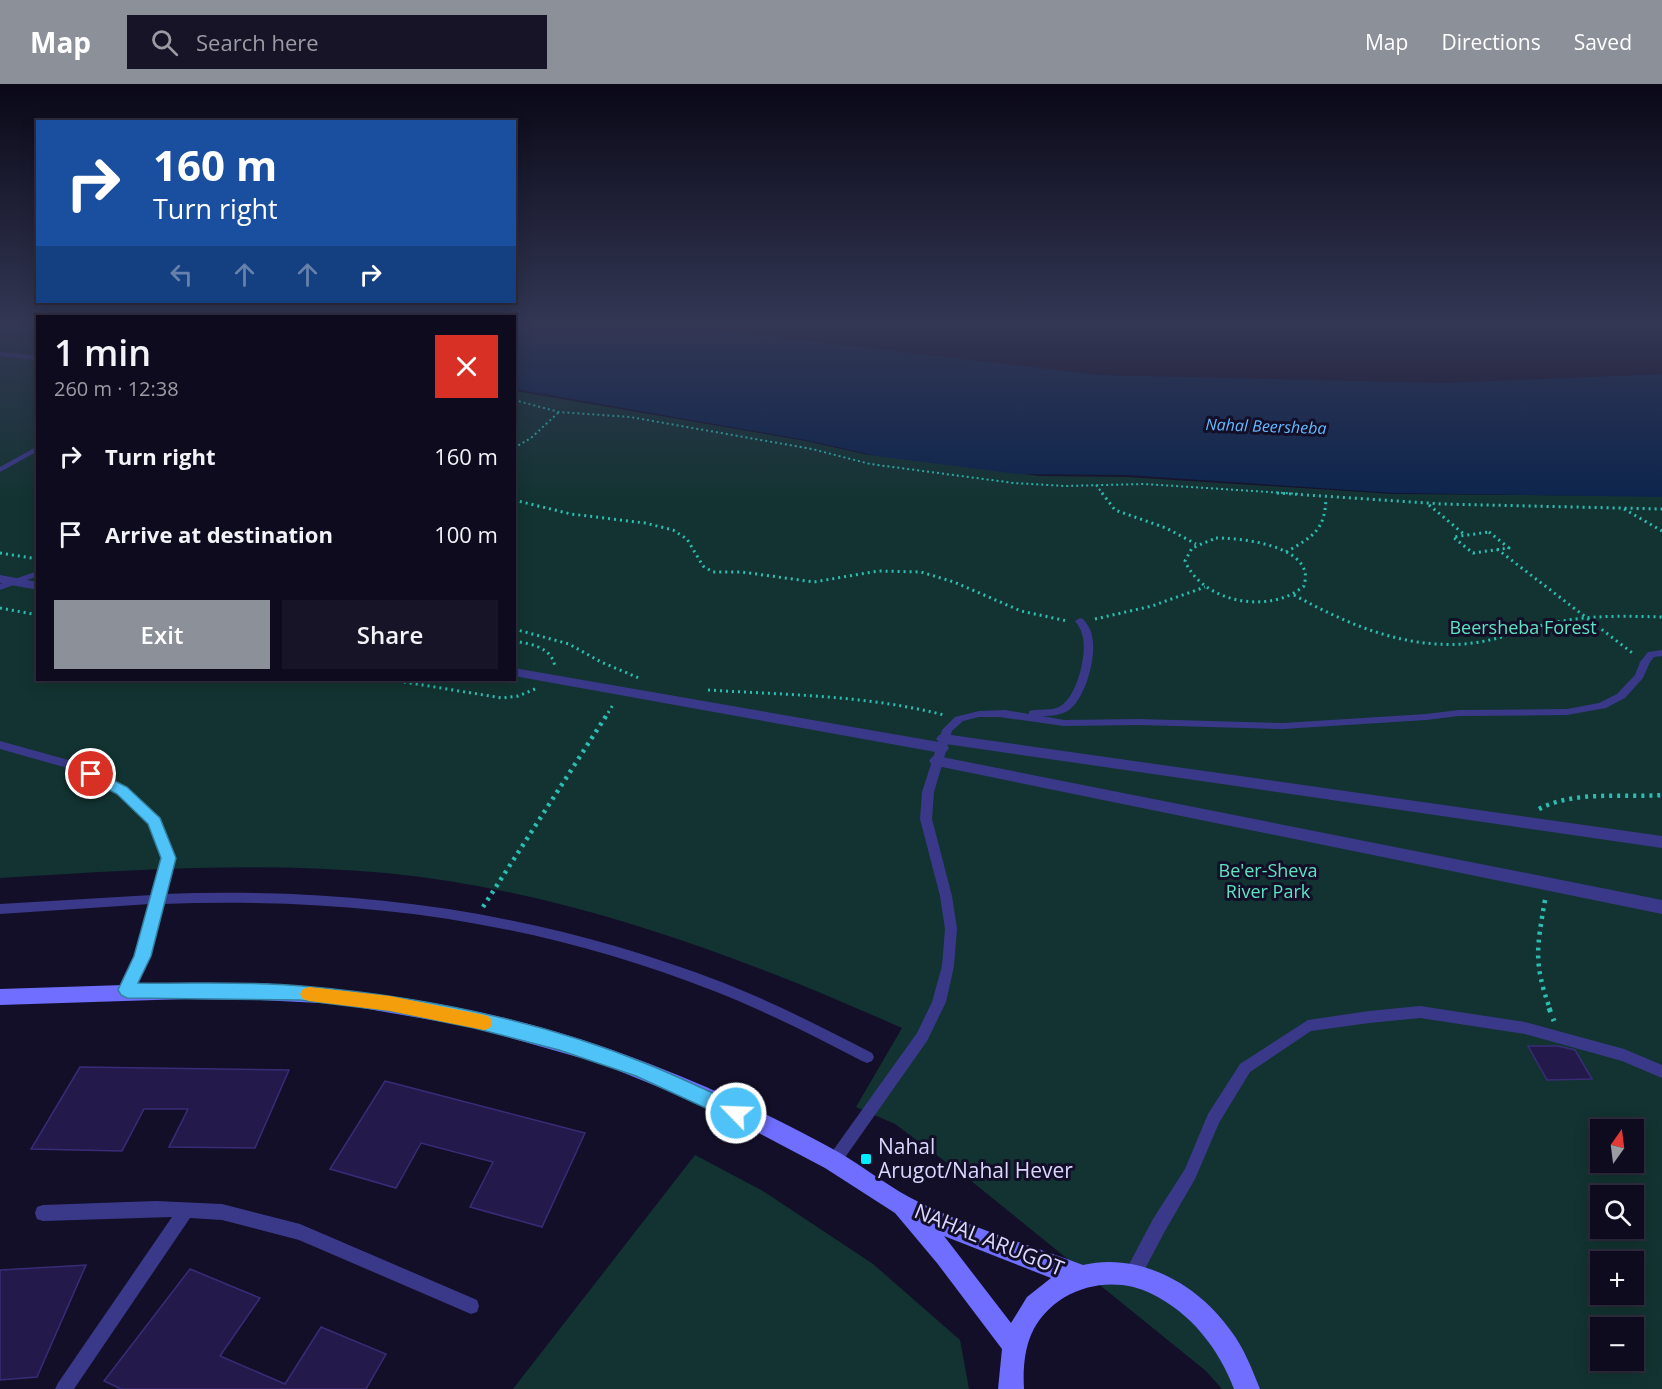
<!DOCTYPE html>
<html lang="en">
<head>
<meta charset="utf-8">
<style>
	body { margin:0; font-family:"Open Sans",sans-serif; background:#171428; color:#f1f3f6; height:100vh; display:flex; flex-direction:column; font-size:22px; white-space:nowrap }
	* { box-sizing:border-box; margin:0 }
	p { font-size:20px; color:#9b9ba4 }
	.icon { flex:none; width:33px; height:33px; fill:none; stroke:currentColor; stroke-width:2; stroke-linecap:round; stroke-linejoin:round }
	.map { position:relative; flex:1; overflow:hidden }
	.panel { position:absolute; left:36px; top:231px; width:480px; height:366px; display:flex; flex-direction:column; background:#0e0b1f; border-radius:0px; box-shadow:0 3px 15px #0003,0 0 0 2px #2e2b3d }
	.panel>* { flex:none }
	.banner { position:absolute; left:36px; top:36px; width:480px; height:183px; border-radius:0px; box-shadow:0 3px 15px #0003,0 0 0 2px #2e2b3d; background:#1a4fa0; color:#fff; overflow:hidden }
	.needle { width:39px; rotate:14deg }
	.fabs { position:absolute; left:1590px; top:1035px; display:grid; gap:12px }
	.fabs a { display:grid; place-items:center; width:54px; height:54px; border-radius:0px; background:#0e0b1f; box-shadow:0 3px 15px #0003,0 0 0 2px #2e2b3d; font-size:30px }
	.pin { position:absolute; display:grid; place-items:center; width:51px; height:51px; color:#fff; margin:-26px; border:3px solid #fff; border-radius:50%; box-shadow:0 2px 6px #0007 }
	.me { position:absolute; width:66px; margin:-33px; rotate:294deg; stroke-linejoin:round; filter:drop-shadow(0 0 4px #0008) }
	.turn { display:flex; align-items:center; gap:21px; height:126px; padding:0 18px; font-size:27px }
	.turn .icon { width:78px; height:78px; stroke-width:2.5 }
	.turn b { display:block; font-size:42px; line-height:51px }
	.lanes { display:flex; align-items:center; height:57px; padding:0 18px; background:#0003; justify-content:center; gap:30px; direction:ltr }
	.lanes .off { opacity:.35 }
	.round { display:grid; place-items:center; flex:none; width:63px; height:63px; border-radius:0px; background:#171428 }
	.head { display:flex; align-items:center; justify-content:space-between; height:102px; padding:0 18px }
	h1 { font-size:36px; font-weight:600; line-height:45px }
	.action { display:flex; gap:12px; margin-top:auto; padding:12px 18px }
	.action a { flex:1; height:69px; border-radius:0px; background:#8c9099; color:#fff; font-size:24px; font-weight:600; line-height:69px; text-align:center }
	.action a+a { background:#171428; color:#f1f3f6 }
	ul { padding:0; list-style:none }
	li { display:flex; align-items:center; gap:18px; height:78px; padding:0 18px }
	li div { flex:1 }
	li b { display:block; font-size:22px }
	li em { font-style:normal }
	header { display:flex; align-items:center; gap:36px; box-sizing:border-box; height:84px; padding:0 30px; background:#8c9099; color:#fff }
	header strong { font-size:28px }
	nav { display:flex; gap:33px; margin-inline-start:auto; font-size:21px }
	.search { width:420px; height:54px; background:#171428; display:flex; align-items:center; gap:15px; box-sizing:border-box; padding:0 21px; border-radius:0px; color:#9b9ba4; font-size:22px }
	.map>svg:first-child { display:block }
</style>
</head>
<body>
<header>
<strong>Map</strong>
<div class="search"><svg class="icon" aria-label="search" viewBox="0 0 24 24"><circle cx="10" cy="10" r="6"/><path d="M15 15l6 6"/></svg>Search here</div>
<nav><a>Map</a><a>Directions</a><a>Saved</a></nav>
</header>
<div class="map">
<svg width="1662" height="1305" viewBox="0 0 1662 1305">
	<rect width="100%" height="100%" fill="#130f29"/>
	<g fill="#123331" fill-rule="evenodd">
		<path d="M0 239H37L38 596H514L515 307 806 357 864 370 1040 392 1127 393 1394 410 1662 412V1305H1222L1206 1287 970 1096 895 1040 856 1023 902 944C737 871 567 807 386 789 257 777 129 786 0 794ZM1600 1046H1634V1078H1600ZM1600 1112H1634V1144H1600ZM1600 1178H1634V1210H1600ZM1600 1244H1634V1276H1600Z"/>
		<polygon points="695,1071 763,1107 873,1180 960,1256 969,1305 513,1305"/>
	</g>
	<polygon fill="#0b244d" points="514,239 654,239 1100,291 1444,299 1662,290 1662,413 1393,409 1126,391 1017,390 877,372 806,356 515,305"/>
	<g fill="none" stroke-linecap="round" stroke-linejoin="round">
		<polyline stroke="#0b244d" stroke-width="4" points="664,242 684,239"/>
	</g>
	<g fill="#231a4b" stroke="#392c77" stroke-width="1.5">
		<polygon points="1528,962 1558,962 1575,966 1592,995 1547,996"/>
		<polygon points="80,983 289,986 255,1064 169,1063 188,1025 144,1025 122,1067 31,1065"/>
		<polygon points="385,997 585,1049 542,1143 470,1123 493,1078 421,1059 396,1104 330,1085"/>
		<polygon points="86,1181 37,1293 0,1296 0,1186"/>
		<polygon points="190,1185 260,1214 220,1272 285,1300 321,1243 386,1270 366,1305 121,1305 104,1297"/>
	</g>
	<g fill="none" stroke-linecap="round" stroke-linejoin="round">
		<g stroke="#2bbfb3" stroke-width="2" stroke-dasharray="2 3" stroke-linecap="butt">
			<polyline points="514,316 559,328 630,333 812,365 870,380 1014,399 1065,402 1144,400 1300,410"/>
			<polyline points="514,364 531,354 559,328"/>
			<polyline points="1096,401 1103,410"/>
		</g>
		<g stroke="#2bbfb3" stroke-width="3" stroke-dasharray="2 4" stroke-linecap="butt">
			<polyline points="1102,409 1115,426 1166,444 1196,460"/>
			<polyline points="1277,409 1442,420 1662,425"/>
			<polyline points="514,416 571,430 645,439 673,446 687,455 703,482 713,488 742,488 814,498 878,487 921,488 954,498 1021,527 1067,537"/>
			<polyline points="1429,421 1465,451"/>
			<polyline points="1624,425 1662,447"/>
			<polygon points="1489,448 1509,464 1473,469 1453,453"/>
			<path d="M1216 454C1239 454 1298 460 1305 488 1306 492 1305 498 1304 502 1270 531 1203 519 1185 477L1192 464Z"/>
			<polyline points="1497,465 1635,571"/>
			<path d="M1286 468C1312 453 1325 447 1326 414"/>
			<polyline points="0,469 38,475"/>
			<path d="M1294 511C1347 540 1402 564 1463 560 1496 558 1525 544 1557 538 1591 531 1627 532 1662 533"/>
			<polyline points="0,524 38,531"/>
			<polyline points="1095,535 1152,522 1205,503"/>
			<polyline points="514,545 569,560 601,578 639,594"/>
			<path d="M514 557C531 560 552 563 555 583"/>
			<polyline points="392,596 502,614 518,612 535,605"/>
			<path d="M708 606C788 611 866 611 944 631"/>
			<polyline points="605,634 614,619"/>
		</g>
		<g stroke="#2bbfb3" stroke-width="4.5" stroke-dasharray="3 5" stroke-linecap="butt">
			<path d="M1539 725C1575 706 1623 714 1662 711"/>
			<path d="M1545 816C1537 863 1533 878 1550 925"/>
			<polyline points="483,823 606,632"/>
		</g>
		<polyline stroke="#2bbfb3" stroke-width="5" stroke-dasharray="4.5 7" stroke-linecap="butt" points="1549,924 1554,937"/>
		<g fill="#3a3989" fill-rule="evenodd">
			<polygon points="0,268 38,272 38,276 0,272"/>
			<polygon points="38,362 38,367 0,388 0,383"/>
			<polygon points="38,487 38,492 0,506 0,500"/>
			<path d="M1080 534 1083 535C1087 540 1091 545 1092 552 1097 571 1086 614 1069 626 1062 631 1051 632 1042 632L1064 636 1139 635 1283 639 1426 630 1459 626 1567 625 1599 619 1617 610 1635 591 1640 578 1648 568 1662 566V572L1654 573 1650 578 1643 594 1625 614 1606 624 1567 631 1459 632 1426 636 1283 645 1139 641 1064 642 999 633H979L963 637 952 647 934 708 932 735 952 812 957 845 954 882 946 918 927 957 839 1082 834 1084 829 1082 826 1077 829 1072 917 949 932 918 942 882 945 845 940 812 920 735 922 708 942 646 955 633 979 627 1005 626 1029 630V627C1040 624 1053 628 1062 621 1078 610 1088 567 1082 550 1081 545 1078 541 1075 537Z"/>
			<path d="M0 657 79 679 126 704 159 734 174 774 165 810C361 803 540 828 724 899 775 919 823 944 872 969L874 973 872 977 867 979 862 977C814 952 765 927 714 907 533 836 356 813 162 820L148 872 134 906 132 910 127 912 122 910 120 906 136 872 150 820 0 830V820L152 811 162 774 150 739 118 710 71 685 0 665Z"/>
			<polygon points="1420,922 1525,938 1624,965 1662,981 1662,994 1622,977 1525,950 1420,934 1369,939 1311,947 1250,988 1219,1039 1195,1095 1165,1147 1138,1198 1132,1200 1126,1198 1124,1192 1126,1186 1153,1135 1185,1085 1208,1030 1240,980 1308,936 1369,927"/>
			<polygon points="156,1117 222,1120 300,1140 477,1216 479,1222 477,1228 471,1230 299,1156 222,1136 190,1134 74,1305 55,1305 58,1299 172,1133 43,1137 37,1135 35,1129 37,1123 43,1121"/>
		</g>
		<g fill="#3a3989" fill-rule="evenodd">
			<polygon points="0,491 38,498 38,506 0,499"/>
			<polygon points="514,584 939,658 936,655 939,651 944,650 1662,752 1662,764 946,660 949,664 946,668 941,669 514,592"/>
			<polygon points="937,672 1662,816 1662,830 932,681 929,677 932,673"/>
		</g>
		<path fill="#6f6eff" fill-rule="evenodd" d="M186 899C348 899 498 920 650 980 715 1005 779 1035 840 1069 864 1083 885 1100 909 1113 964 1142 1024 1159 1083 1181 1140 1168 1198 1200 1231 1247 1244 1264 1252 1285 1260 1305H1234C1219 1265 1191 1229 1152 1210 1109 1188 1051 1205 1031 1251 1024 1268 1023 1287 1024 1305H998L1002 1265 937 1179 895 1129 825 1084 755 1047 683 1013 602 980 472 943 339 920 260 916 186 915 0 921V905ZM944 1152 1051 1194 1027 1213 1011 1239Z"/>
	</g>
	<linearGradient id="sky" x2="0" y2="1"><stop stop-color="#0a0817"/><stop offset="0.57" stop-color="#333754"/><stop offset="1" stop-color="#333754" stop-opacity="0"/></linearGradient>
	<rect width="1662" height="422" fill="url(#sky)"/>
	<path fill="#4fc3f7" stroke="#337fa1" stroke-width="1.5" d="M91 685 127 703 160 734 176 774 151 872 138 899C193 900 248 897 302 902 418 912 538 936 647 980 679 993 711 1008 742 1023L745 1029 742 1035 736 1038 636 992 559 966 474 944 390 927 300 916 127 914 121 911 118 906 134 872 161 774 148 740 117 710 86 694 84 690 86 687Z"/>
	<polygon fill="#f59e0b" points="309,903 390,912 484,931 490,933 492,939 490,944 484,946 390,927 309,917 303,915 300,910 303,905"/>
	<rect fill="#03ebff" stroke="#130f29" stroke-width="2" x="860" y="1069" width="12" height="12" rx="3"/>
	<g text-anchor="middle" stroke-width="6" stroke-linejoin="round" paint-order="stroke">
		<g font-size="16" font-style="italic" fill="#65bbff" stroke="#130f29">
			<text transform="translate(1266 342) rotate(2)" y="6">Nahal Beersheba</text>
		</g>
		<g font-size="18" fill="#5ee4c0" stroke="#130f29">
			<text x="1523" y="550">Beersheba Forest</text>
			<text x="1268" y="793">Be'er-Sheva<tspan x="1268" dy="21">River Park</tspan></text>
		</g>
		<g font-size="21" fill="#dbd7ff" stroke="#130f29" text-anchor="start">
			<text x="878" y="1070">Nahal<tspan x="878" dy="24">Arugot/Nahal Hever</tspan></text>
		</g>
		<g font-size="21" fill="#dbd7ff" stroke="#130f29">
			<text transform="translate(989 1156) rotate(22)" y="7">NAHAL ARUGOT</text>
		</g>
	</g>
</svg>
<div class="fabs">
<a><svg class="needle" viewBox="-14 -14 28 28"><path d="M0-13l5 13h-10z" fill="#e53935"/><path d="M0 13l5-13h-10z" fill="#9b9ba4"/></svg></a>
<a><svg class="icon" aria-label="search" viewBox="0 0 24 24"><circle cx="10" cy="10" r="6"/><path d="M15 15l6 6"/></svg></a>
<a>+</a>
<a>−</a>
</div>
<div class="pin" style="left:91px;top:690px;background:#d93025"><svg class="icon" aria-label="arrive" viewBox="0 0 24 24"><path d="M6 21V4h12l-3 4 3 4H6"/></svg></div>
<svg class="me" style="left:736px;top:1029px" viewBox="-20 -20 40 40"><circle r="17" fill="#4fc3f7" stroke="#fff" stroke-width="3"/><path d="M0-11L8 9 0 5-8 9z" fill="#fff"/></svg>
<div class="banner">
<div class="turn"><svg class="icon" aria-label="right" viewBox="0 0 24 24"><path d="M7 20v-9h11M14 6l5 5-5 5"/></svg><div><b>160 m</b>Turn right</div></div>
<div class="lanes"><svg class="icon off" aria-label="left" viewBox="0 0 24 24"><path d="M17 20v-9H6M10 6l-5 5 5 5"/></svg><svg class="icon off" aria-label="ahead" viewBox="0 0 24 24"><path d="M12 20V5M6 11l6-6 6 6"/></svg><svg class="icon off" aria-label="ahead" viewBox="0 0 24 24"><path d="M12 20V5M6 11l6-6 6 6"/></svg><svg class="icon" aria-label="right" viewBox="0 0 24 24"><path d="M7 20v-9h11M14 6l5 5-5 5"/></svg></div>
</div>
<section class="panel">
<div class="head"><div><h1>1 min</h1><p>260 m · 12:38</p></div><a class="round" style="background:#d93025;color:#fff"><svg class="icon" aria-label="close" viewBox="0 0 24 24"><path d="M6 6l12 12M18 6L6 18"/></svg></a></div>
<ul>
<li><svg class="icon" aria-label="right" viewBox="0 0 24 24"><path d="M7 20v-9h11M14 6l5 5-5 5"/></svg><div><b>Turn right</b></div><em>160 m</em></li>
<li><svg class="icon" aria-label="arrive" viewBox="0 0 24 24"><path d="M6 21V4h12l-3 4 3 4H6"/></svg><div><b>Arrive at destination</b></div><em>100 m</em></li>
</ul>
<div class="action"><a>Exit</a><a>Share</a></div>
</section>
</div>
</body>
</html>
